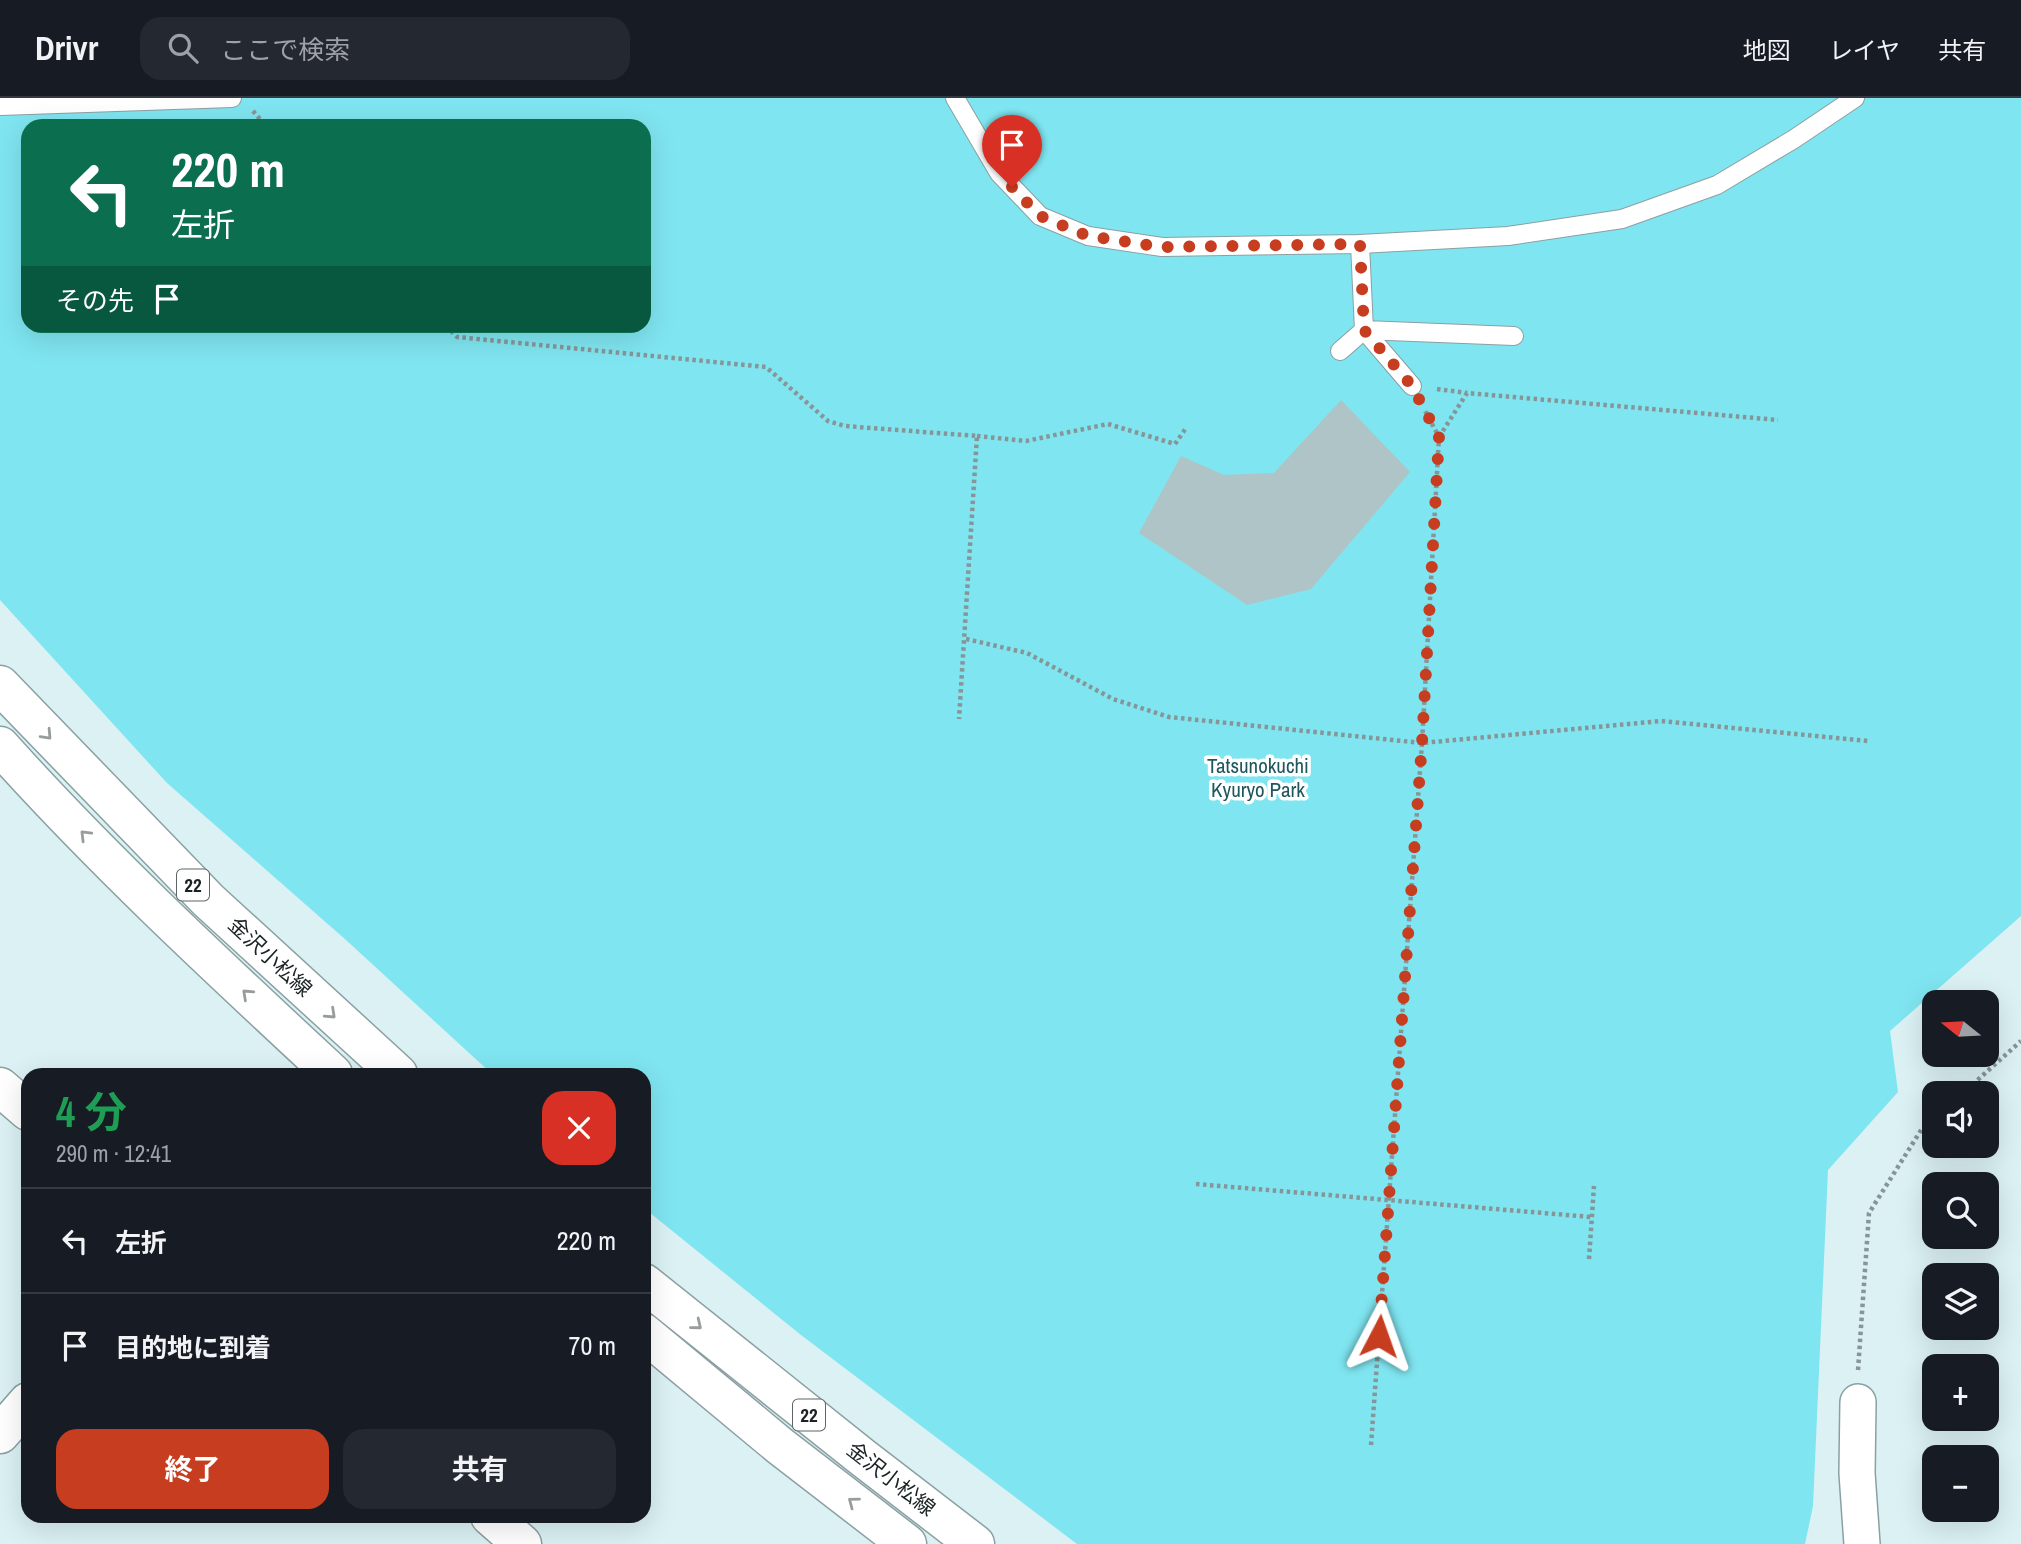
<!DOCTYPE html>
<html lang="ja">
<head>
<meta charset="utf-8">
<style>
	body { margin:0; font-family:"Archivo Narrow","Noto Sans JP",sans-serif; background:#242831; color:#f1f3f6; height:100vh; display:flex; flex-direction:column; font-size:26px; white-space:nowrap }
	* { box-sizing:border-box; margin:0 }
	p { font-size:23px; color:#9ea1a6 }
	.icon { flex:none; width:38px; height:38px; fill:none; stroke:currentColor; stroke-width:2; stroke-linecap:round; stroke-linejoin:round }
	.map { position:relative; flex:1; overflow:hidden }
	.panel { position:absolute; left:21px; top:970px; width:630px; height:455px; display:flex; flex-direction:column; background:#171b24; border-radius:21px; box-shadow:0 7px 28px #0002 }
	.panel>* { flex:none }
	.banner { position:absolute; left:21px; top:21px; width:630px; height:214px; border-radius:21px; box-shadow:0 7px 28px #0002; background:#0b6e4f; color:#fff; overflow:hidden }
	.needle { width:46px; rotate:288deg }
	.buttons { position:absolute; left:1922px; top:892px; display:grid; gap:14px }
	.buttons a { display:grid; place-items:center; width:77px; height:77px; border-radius:14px; background:#171b24; box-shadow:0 7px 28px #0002; font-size:35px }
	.pin { position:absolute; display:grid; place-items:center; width:60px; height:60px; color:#fff; margin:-72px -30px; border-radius:50% 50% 50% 0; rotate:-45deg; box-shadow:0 0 7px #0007 }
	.pin .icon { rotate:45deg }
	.me { position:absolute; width:77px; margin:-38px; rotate:4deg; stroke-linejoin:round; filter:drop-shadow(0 0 5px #0008) }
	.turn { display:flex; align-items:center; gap:24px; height:147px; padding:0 35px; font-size:32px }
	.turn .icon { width:91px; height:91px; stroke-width:2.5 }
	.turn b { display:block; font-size:49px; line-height:60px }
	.then { display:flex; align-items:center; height:66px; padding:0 35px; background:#0003; gap:14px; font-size:26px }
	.round { display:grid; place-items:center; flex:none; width:74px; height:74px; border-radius:21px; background:#242831 }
	.overview { display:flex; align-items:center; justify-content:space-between; height:119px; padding:0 35px }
	h1 { font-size:42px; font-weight:700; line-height:52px; color:#1e9e55 }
	.primary-button { display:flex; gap:14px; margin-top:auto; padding:14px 35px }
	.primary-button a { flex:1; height:80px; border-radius:21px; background:#c73d20; color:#fff; font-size:28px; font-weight:700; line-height:80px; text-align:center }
	.primary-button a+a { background:#242831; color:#f1f3f6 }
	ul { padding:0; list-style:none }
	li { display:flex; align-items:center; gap:21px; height:105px; padding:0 35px; border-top:2px solid #363941 }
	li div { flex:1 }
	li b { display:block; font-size:26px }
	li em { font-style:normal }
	header { display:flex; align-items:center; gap:42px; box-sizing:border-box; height:98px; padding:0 35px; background:#171b24; border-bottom:2px solid #363941 }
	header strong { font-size:33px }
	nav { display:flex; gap:38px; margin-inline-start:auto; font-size:24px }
	.search { width:490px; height:63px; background:#242831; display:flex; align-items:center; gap:18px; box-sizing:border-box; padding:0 24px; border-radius:21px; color:#9ea1a6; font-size:26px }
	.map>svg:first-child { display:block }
</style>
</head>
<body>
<header>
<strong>Drivr</strong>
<div class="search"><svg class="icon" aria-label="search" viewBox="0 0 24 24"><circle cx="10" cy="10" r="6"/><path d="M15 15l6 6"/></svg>ここで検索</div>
<nav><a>地図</a><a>レイヤ</a><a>共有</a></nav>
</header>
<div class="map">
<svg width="2021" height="1446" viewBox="0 0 2021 1446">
	<rect width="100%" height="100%" fill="#dbf1f4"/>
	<path fill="#7fe5f0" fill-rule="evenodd" d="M0 0H2021V818L1890 933 1898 994 1828 1072 1813 1408 1805 1446H1077L801 1237 644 1110V976H492L346 842 167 685 0 502ZM28 28H644V228H28Z"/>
	<polygon fill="#aec4c6" points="1341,302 1410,374 1311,491 1247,507 1139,435 1181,358 1224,377 1274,375"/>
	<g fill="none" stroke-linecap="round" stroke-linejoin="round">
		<defs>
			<g id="lane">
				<polyline points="955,0 999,75 1040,118 1088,138 1162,149 1360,146 1508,138 1622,121 1717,87 1794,41 1855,0"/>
				<polyline points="0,8 232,0"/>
				<polyline points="1360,146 1364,232 1514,238"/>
				<polyline points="1340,253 1364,232 1412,288"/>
			</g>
			<polyline id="street" points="1858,1304 1857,1375 1862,1446"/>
			<g id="secondary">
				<polyline points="0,989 28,1013"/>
				<polyline points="0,1336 28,1304"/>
				<polyline points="490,1418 522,1446"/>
			</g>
			<g id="primary">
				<polyline points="0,587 208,802 398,976"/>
				<path d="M0 648C104 764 219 870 333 976"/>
				<polyline points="644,1185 862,1359 975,1446"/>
				<polyline points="644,1235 780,1348 907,1446"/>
			</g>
		</defs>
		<use href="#lane" stroke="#8ba0a3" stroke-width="20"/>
		<use href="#street" stroke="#8ba0a3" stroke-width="38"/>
		<use href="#secondary" stroke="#8ba0a3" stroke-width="41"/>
		<use href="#primary" stroke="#8ba0a3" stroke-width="41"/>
		<g stroke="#869698" stroke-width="4.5" stroke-dasharray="3.5 3.5" stroke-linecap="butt">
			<polyline points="253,13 266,28"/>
			<polyline points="446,228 457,239 766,269 828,323 845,328 977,338 959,621"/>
			<polyline points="1437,291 1467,295"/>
			<polyline points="977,338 1026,343 1108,326 1175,346 1186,330"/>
			<polyline points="1439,339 1467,295 1778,322"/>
			<polyline points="966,541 1027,555 1113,601 1169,619 1422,645 1661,623 1868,643"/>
			<polyline points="1962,996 2021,943"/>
			<polyline points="1196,1086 1591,1119"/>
			<polyline points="1589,1161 1594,1088"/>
			<polyline points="1858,1272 1869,1115 1923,1029 1934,1020"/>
			<polyline points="1371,1347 1422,645 1439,339 1424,311"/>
		</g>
		<use href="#lane" stroke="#fff" stroke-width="18"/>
		<use href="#street" stroke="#fff" stroke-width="35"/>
		<use href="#secondary" stroke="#fff" stroke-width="38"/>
		<use href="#primary" stroke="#fff" stroke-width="38"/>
	</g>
	<defs><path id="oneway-chevron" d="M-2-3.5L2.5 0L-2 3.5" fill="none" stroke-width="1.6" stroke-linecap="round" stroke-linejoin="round" transform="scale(1.75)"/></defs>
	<g stroke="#989c9c">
		<use href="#oneway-chevron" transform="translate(47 637) rotate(47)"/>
		<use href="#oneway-chevron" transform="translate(85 737) rotate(-135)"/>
		<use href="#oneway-chevron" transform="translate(247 896) rotate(-137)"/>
		<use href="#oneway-chevron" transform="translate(331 916) rotate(43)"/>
		<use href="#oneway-chevron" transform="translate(697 1227) rotate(39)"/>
		<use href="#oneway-chevron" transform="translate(853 1404) rotate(-143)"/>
	</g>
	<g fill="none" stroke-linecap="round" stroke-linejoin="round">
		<polyline stroke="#c73d20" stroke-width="12" stroke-dasharray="0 21.6" points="1012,89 1040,118 1088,138 1162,149 1360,146 1364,232 1412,288 1439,339 1422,645 1379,1238"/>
	</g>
	<g text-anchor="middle" stroke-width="7" stroke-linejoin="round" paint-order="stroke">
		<g fill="#fff" stroke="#5f6465" stroke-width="2">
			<rect x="177" y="771.5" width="32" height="31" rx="5"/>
			<rect x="793" y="1301.5" width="32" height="31" rx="5"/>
		</g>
		<g font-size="19" font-weight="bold" fill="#1a2223">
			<text x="193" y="794">22</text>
			<text x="809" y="1324">22</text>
		</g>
		<g font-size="21" fill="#1e575e" stroke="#fff">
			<text x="1258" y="675">Tatsunokuchi<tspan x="1258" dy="24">Kyuryo Park</tspan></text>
		</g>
		<g font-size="21" fill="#1a2223" stroke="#fff">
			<text transform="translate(270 859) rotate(43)" y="7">金沢小松線</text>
			<text transform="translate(891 1381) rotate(38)" y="7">金沢小松線</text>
		</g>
	</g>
</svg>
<div class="buttons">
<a><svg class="needle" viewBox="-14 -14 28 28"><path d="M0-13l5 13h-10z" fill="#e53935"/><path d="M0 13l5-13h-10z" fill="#9ea1a6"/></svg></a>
<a><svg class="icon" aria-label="sound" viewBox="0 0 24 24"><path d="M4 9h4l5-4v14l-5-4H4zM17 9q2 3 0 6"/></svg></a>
<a><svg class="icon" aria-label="search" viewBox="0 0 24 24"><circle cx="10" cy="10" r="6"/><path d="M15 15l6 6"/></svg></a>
<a><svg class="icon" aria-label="layers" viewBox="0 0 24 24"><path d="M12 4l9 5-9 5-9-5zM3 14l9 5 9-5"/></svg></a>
<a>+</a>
<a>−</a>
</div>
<div class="pin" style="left:1012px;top:89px;background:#d93025"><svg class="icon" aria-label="arrive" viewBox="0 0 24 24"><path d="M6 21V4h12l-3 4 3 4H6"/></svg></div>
<svg class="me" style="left:1379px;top:1238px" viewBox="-20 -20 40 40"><path d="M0-17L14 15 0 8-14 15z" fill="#c73d20" stroke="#fff" stroke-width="4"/></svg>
<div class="banner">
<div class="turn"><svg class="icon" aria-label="left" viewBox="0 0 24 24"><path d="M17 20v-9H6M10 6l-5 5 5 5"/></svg><div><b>220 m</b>左折</div></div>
<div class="then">その先<svg class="icon" aria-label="arrive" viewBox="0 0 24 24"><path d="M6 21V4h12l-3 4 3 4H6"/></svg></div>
</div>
<section class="panel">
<div class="overview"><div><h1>4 分</h1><p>290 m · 12:41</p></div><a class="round" style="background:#d93025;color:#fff"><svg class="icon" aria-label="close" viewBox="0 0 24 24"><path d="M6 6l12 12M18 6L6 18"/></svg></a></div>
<ul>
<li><svg class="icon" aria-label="left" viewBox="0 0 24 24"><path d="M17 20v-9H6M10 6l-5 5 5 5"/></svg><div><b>左折</b></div><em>220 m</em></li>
<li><svg class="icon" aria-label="arrive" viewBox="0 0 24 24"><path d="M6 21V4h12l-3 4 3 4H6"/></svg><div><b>目的地に到着</b></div><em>70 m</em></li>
</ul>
<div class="primary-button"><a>終了</a><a>共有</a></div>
</section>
</div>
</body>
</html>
